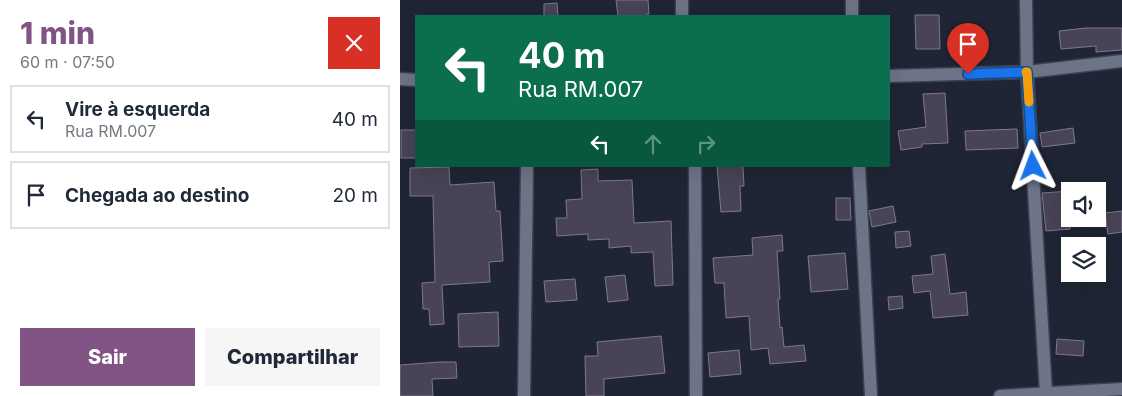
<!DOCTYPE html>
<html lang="pt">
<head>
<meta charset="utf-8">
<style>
	body { margin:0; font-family:Inter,sans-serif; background:#f6f6f7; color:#1f2937; height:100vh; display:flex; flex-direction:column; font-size:19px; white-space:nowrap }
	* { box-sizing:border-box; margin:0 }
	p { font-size:16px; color:#747a83 }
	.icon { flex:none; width:28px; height:28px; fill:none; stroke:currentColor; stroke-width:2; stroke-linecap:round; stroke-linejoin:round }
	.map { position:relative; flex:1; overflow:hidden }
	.panel { display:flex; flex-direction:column; background:#fff; width:400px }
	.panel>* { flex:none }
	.hud { position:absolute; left:15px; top:15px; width:475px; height:152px; border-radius:0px; box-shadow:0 5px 20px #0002; background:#0b6e4f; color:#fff; overflow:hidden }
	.tools { position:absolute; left:661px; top:182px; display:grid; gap:10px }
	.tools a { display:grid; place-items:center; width:45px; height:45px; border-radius:0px; background:#fff; box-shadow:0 5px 20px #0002; font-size:25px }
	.pin { position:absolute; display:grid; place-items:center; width:42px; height:42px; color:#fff; margin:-51px -21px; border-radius:50% 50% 50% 0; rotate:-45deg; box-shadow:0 0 5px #0007 }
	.pin .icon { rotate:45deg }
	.me { position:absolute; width:55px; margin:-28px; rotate:357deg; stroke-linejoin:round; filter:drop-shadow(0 0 4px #0008) }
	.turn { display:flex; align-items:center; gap:18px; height:105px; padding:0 20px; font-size:22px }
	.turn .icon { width:65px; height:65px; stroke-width:2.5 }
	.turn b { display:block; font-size:35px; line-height:42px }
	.lanes { display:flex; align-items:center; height:48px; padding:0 20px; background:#0003; justify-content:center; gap:25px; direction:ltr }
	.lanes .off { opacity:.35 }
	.round { display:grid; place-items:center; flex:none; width:52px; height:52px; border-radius:0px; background:#f6f6f7 }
	.summary { display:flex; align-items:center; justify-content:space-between; height:85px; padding:0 20px }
	h1 { font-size:30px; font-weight:800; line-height:38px; color:#825385 }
	.cta { display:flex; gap:10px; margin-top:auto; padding:10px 20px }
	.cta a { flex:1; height:58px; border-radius:0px; background:#825385; color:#fff; font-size:20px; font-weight:800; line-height:58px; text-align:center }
	.cta a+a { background:#f6f6f7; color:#1f2937 }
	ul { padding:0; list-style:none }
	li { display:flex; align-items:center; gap:15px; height:68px; margin:0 10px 8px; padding:0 10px; border:2px solid #e0e1e3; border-radius:0px }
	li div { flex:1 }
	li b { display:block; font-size:19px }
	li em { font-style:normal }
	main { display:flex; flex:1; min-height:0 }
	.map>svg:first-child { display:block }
</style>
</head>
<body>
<main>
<section class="panel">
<div class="summary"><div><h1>1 min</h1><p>60 m · 07:50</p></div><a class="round" style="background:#d93025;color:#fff"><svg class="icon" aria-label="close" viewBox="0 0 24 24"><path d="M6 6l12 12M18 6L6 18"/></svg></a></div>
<ul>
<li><svg class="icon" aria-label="left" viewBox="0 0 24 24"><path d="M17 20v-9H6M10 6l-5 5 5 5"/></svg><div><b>Vire à esquerda</b><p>Rua RM.007</p></div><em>40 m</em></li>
<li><svg class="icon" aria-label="arrive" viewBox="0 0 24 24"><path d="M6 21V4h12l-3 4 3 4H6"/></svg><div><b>Chegada ao destino</b></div><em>20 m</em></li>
</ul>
<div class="cta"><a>Sair</a><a>Compartilhar</a></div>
</section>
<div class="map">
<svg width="722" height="396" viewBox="0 0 722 396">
	<rect width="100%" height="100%" fill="#1f2534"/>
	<g fill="#484355" stroke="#7e798d">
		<polygon points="216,0 248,0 249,14 247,14 247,16 218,16"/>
		<polygon points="157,3 158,16 144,16 144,4"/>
		<polygon points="515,15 539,15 540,49 516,49"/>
		<polygon points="686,28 722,28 722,50 696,52 696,46 661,49 659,31"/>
		<polygon points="545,93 548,143 522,144 522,147 501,150 498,131 526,127 523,94"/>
		<polygon points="673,128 675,143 642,147 640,133"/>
		<polygon points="617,129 618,148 566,150 565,131"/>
		<rect x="1" y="130" width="15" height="28"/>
		<polygon points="317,166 343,166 344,186 340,186 341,211 321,212"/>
		<polygon points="49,167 50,185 94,182 96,211 100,211 103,261 89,262 90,282 42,285 44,324 30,325 29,309 23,309 22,283 35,282 33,196 10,196 10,168"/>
		<polygon points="198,169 198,181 232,180 234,223 271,221 273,285 255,286 253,252 231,253 231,246 209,248 209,239 188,240 188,234 157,236 156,218 167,218 166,200 182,199 181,170"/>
		<polygon points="670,191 670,229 646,231 642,193"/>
		<polygon points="436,198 450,198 451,220 436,220"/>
		<polygon points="493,206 496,222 472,227 469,211"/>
		<polygon points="722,211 722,232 708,234 705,213"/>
		<polygon points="509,231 511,246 496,248 495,232"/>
		<polygon points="382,235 383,251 377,251 380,299 378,299 380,328 382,327 384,347 404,345 406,361 370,364 368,348 351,350 349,316 326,318 324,283 315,283 313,258 353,255 352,238"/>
		<polygon points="445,253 448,289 411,292 408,256"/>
		<polygon points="545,254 550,294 566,292 568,315 533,318 530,291 514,293 512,276 533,274 531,256"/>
		<polygon points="225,275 228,300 208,302 205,277"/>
		<polygon points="175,279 177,300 146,302 144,281"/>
		<polygon points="502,296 503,308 489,310 488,297"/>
		<polygon points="98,312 99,346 59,347 58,314"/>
		<polygon points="261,336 265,373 204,379 204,396 186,396 185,356 198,356 197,342"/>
		<polygon points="657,339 684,341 683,356 656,354"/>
		<polygon points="339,350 341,374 310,377 308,353"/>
		<polygon points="40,362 56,362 57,378 32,379 33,396 0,396 0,365"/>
	</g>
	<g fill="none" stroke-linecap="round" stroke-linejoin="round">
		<defs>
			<g id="minor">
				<polyline points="282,0 282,16"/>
				<polyline points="452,0 452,16"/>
				<polyline points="626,0 627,72 646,393"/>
				<polyline points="489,76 627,72 722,61"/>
				<polyline points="0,79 16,80"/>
				<polyline points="295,166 296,396"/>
				<polyline points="459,166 471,396"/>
				<polyline points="124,396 127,166"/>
				<polyline points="600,396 722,389"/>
			</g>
		</defs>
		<use href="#minor" stroke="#3c414e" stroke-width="15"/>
		<use href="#minor" stroke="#6d7487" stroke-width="12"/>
	</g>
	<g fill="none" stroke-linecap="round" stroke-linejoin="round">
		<defs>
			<polyline id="route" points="568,74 627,72 633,166"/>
		</defs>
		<use href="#route" stroke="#114b97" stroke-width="12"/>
		<use href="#route" stroke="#1a73e8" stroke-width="9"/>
		<polyline stroke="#f59e0b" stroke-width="9" points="626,72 627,72 629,102"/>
	</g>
</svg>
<div class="tools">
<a><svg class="icon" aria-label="sound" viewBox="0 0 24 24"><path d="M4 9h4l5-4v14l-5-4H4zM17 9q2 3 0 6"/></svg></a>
<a><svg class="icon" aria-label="layers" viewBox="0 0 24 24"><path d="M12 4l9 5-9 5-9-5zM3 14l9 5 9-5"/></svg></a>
</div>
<div class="pin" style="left:568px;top:74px;background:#d93025"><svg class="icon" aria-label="arrive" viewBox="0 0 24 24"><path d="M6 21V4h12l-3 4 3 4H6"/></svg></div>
<svg class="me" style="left:633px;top:166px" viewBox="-20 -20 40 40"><path d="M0-17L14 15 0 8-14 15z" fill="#1a73e8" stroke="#fff" stroke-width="4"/></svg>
<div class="hud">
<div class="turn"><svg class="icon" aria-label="left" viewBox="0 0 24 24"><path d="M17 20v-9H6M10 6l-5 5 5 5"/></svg><div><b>40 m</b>Rua RM.007</div></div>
<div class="lanes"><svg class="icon" aria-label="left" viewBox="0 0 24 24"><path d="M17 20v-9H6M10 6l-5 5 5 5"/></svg><svg class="icon off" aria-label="ahead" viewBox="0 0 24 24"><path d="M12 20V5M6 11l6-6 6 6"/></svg><svg class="icon off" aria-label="right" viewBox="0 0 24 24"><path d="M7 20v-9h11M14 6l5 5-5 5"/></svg></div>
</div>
</div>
</main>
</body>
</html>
